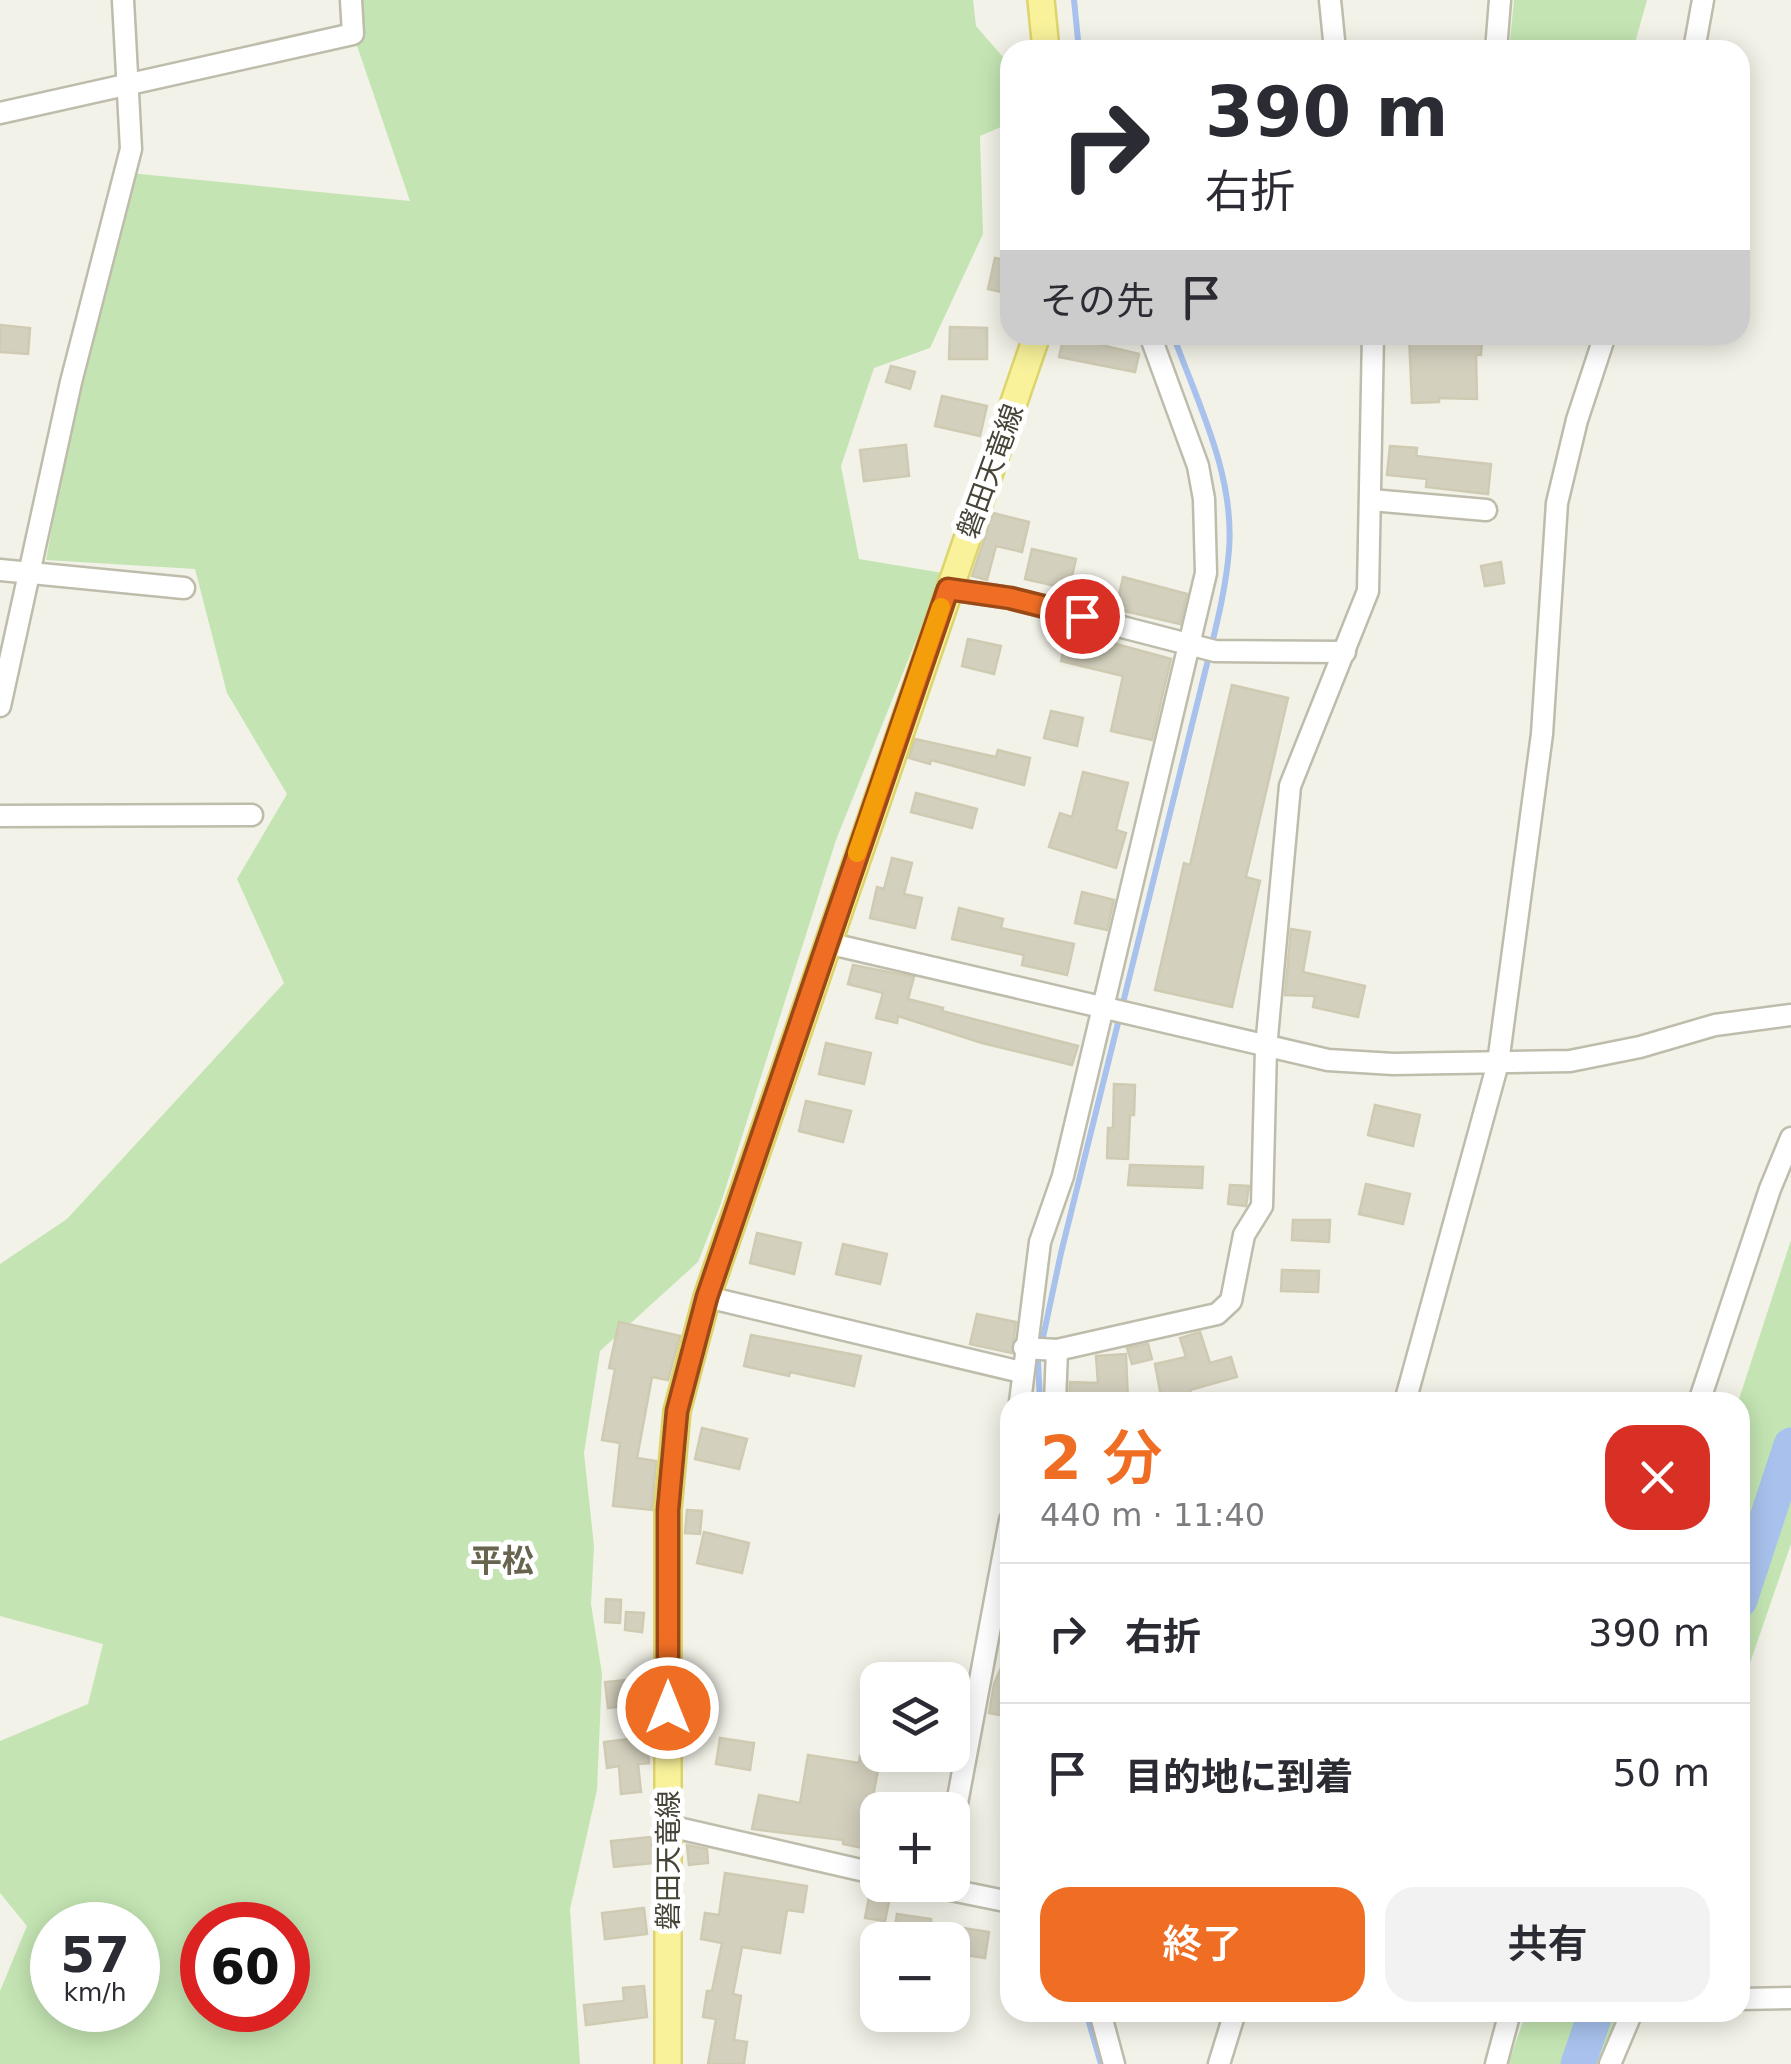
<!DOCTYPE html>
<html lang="ja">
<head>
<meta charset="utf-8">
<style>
	body { margin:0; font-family:"DejaVu Sans","Noto Sans JP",sans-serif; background:#f2f2f3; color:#2b2b33; height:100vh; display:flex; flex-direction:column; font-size:38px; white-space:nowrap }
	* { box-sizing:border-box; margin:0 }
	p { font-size:32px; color:#7c7c81 }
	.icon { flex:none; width:55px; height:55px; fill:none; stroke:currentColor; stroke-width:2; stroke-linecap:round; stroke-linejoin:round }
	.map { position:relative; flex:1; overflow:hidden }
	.sheet { position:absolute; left:1000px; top:1392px; width:750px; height:630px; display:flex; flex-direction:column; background:#fff; border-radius:30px; box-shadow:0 5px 25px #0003 }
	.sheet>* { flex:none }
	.banner { position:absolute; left:1000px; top:40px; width:750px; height:305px; border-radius:30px; box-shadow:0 5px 25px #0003; background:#fff; color:#2b2b33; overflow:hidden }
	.controls { position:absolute; left:860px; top:1662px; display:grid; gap:20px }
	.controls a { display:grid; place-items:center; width:110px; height:110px; border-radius:20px; background:#fff; box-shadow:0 5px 25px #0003; font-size:50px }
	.speed { position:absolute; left:30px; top:1902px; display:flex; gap:20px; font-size:50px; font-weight:700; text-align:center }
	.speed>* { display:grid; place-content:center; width:130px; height:130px; border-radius:50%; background:#fff; box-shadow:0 5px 25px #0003; line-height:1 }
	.speed small { font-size:25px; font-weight:400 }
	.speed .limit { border:15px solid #d22; background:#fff; color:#111 }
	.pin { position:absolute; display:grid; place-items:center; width:85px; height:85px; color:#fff; margin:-42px; border:5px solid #fff; border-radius:50%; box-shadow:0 2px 10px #0007 }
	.me { position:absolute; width:110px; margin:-55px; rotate:0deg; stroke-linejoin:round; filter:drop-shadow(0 0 8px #0008) }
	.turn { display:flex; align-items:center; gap:35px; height:210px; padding:0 40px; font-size:45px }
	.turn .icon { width:130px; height:130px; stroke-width:2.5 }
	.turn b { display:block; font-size:70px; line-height:85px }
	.then { display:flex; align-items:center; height:95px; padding:0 40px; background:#0003; gap:20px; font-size:38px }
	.round { display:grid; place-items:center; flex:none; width:105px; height:105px; border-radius:30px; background:#f2f2f3 }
	.summary { display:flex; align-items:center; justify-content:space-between; height:170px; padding:0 40px }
	h1 { font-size:60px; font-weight:600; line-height:75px; color:#ef6e24 }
	.cta { display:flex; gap:20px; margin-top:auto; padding:20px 40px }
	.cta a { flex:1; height:115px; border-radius:30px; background:#ef6e24; color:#fff; font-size:40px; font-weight:600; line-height:115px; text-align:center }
	.cta a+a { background:#f2f2f3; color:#2b2b33 }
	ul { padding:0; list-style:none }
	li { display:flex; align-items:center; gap:30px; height:140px; padding:0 40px; border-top:2px solid #e1e1e2 }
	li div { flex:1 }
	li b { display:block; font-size:38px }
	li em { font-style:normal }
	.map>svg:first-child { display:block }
</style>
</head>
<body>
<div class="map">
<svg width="1791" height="2064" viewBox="0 0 1791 2064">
	<rect width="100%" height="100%" fill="#f3f2e8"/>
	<g fill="#c4e5b3" fill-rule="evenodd">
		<path d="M351 0H973L976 26 1009 64 1010 123 980 136 983 234 930 348 874 368 841 466 859 559 943 573 836 840 720 1206 698 1262 600 1351 584 1453 594 1546 591 1604 602 1674 597 1790 570 1909 580 2064H0V1991L27 1926 0 1893V1741L88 1704 103 1644 0 1616V1264L67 1219 284 983 237 879 287 794 227 693 195 569 46 560 96 287 130 173 410 201 353 34ZM52 1925H138V2010H52ZM202 1925H288V2010H202Z"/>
		<polygon points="1514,0 1647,0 1633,50 1509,50"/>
		<polygon points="1791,1240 1791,1544 1740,1692 1738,1402"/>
		<polygon points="1526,2013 1622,2013 1602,2064 1508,2064"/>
	</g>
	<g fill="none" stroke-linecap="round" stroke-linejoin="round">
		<g stroke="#a8c2ed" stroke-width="6">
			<polyline points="1074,0 1079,50"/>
			<path d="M1040 1402 1038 1361 1061 1253 1207 664C1216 627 1226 589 1229 550 1235 476 1198 403 1173 335"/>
			<polyline points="1086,2012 1101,2064"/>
		</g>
		<g stroke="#a8c2ed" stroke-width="35">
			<polyline points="1740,1600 1791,1445"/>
			<polyline points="1578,2064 1596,2012"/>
		</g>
	</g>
	<g fill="#d4d0be" stroke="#cfcab2" stroke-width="2.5">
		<polygon points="995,258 1010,261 1010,294 988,289"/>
		<polygon points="0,325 30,328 28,354 0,352"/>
		<polygon points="950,327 987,328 987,359 949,359"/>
		<polygon points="1409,335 1482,335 1481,355 1476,355 1477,399 1439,398 1439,402 1412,403"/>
		<polygon points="1064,336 1139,354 1135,372 1059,357"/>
		<polygon points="891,366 915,372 910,389 886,382"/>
		<polygon points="942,396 987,406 980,436 935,426"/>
		<polygon points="906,445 909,476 864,481 860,450"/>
		<polygon points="1390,446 1417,448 1416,456 1491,464 1488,494 1426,487 1427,479 1387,475"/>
		<polygon points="993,513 1029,522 1022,552 996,546 987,580 972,576"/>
		<polygon points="1032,549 1076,559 1069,589 1025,579"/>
		<polygon points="1501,562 1504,583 1485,586 1481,566"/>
		<polygon points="1123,577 1187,594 1180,624 1116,609"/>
		<polygon points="1068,631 1171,659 1152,740 1111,731 1123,676 1061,661"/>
		<polygon points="968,639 1001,646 994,674 962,666"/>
		<polygon points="1232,685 1288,698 1246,877 1260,881 1232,1007 1155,990 1184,863 1190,865"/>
		<polygon points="1051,711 1083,718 1077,746 1044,738"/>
		<polygon points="915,739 996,757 998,750 1030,758 1024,785 931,760 930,764 909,758"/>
		<polygon points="1083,772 1128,783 1116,830 1126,833 1116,868 1049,847 1060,813 1072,817"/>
		<polygon points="916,793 977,809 972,828 911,812"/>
		<polygon points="892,858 912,863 904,894 922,898 915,928 870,918 877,887 884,889"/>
		<polygon points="1082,892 1114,900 1107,930 1075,923"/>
		<polygon points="959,908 1003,919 1001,928 1074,944 1067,975 1022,965 1024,955 952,939"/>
		<polygon points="1291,929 1310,932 1303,972 1365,986 1358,1017 1313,1007 1315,996 1285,995"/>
		<polygon points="853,965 914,977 908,999 943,1008 942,1011 1078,1046 1072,1065 982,1043 898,1016 897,1023 876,1018 883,993 848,984"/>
		<polygon points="826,1043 871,1053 864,1084 819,1074"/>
		<polygon points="1114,1084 1135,1085 1134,1115 1130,1115 1128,1159 1107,1158 1108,1128 1113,1128"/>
		<polygon points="806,1101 851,1111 843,1142 799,1131"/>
		<polygon points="1375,1105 1420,1115 1413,1146 1368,1135"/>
		<polygon points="1130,1165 1203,1167 1202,1188 1128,1185"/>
		<polygon points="1366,1184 1410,1194 1403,1224 1359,1214"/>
		<polygon points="1230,1185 1249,1186 1246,1206 1228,1204"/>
		<polygon points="1293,1220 1330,1220 1329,1242 1292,1240"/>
		<polygon points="757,1233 801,1243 794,1274 750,1263"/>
		<polygon points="843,1244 887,1254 880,1284 836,1274"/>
		<polygon points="1282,1270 1319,1271 1318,1292 1281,1291"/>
		<polygon points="977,1314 1016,1322 1012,1353 970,1344"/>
		<polygon points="619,1322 680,1336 668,1380 652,1377 637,1458 656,1461 652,1510 613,1506 620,1443 602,1440 615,1369 609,1368"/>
		<polygon points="1200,1332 1210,1363 1231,1357 1237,1377 1190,1390 1193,1402 1162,1402 1155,1364 1186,1357 1180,1338"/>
		<polygon points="751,1335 861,1356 854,1386 790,1372 789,1376 744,1366"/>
		<polygon points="1148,1344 1152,1359 1132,1364 1127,1348"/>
		<polygon points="1126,1354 1128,1402 1069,1402 1070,1382 1098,1383 1096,1356"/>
		<polygon points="702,1428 747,1439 739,1469 695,1459"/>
		<polygon points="687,1510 702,1511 700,1534 685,1533"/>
		<polygon points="704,1532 749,1543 742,1573 697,1563"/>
		<polygon points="606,1599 621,1600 620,1623 605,1622"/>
		<polygon points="626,1612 644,1613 642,1632 625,1630"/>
		<polygon points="1010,1647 1010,1717 989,1713 994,1684"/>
		<polygon points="647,1678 649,1703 608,1708 605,1682"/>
		<polygon points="646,1737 649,1763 638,1764 641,1792 621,1794 619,1766 607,1768 604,1742"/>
		<polygon points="720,1738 754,1743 750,1770 716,1764"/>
		<polygon points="808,1755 859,1763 860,1756 880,1760 863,1848 843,1844 843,1840 752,1829 759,1795 800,1803"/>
		<polygon points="652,1837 652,1863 614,1867 611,1841"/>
		<polygon points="687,1845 707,1849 708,1863 689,1865"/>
		<polygon points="725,1873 807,1886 803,1912 787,1910 780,1953 742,1947 733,1994 741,1996 734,2040 747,2042 744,2064 708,2064 716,2019 703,2017 707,1991 712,1991 722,1943 701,1939 705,1913 719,1915"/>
		<polygon points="871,1887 892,1888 885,1921 865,1918"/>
		<polygon points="644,1908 647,1934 605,1939 602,1913"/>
		<polygon points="897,1914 931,1919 931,1923 989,1932 985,1958 952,1953 952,1940 893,1940"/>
		<polygon points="644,1986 647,2017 586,2025 584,2005 624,2001 623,1988"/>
	</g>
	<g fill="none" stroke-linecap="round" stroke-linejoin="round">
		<defs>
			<g id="minor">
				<polyline points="1330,0 1335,50"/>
				<polyline points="1496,50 1500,0"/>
				<polyline points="1694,50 1703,0"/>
				<polyline points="0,113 353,34 351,0"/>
				<polyline points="1371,500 1486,510"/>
				<polyline points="0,570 184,588"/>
				<polyline points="948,589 1010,598 1215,651 1345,652"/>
				<polyline points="0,706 71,382 131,149 123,0"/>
				<polyline points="0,816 252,815"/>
				<polyline points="827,943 1328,1060 1393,1064 1570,1061 1640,1047 1715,1025 1791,1015"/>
				<polyline points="707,1297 1021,1372"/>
				<polyline points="1024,1348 1057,1350 1217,1314 1231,1301 1244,1235 1262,1206 1266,1048 1290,786 1368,591 1373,335"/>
				<polyline points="1020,1402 1040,1242 1063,1176 1206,573 1204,499 1198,466 1150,335"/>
				<polyline points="1055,1402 1057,1350"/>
				<polyline points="1405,1402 1498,1063 1542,734 1557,503 1577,420 1605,335"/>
				<polyline points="1699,1402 1770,1189 1791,1138"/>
				<polyline points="669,1826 878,1874"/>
				<polyline points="952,1830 1010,1520"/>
				<polyline points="942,1885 941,1888 1010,1902"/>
				<polyline points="1740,1999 1791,1998"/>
				<polyline points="1100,2012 1114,2064"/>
				<polyline points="1219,2064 1235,2012"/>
				<polyline points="1496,2064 1510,2012"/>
				<polyline points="1610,2064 1632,2012"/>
			</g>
			<g id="major">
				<polyline points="1041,0 1046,50"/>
				<polyline points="668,2064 668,1510 677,1411 707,1297 1037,335"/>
			</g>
		</defs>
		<use href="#minor" stroke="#bebcab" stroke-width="25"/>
		<use href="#major" stroke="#ded46c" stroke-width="30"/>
		<use href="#minor" stroke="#fff" stroke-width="20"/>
		<use href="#major" stroke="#f9f29b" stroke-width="25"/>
	</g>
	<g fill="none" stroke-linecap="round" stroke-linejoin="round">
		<defs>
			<polyline id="route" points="668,1708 668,1510 677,1411 707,1297 948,589 1010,598 1082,616"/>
		</defs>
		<use href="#route" stroke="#9b4817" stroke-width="25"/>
		<use href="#route" stroke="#ef6e24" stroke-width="18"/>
		<polyline stroke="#f59e0b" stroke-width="18" points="857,853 941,607"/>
	</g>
	<g text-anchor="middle" stroke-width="10" stroke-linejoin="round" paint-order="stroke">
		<g font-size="28" fill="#464437" stroke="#fff">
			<text transform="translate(990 471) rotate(-70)" y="10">磐田天竜線</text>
			<text transform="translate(668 1860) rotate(-90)" y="10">磐田天竜線</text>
		</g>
		<g font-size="32" font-weight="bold" fill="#68644f" stroke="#fff">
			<text x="502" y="1572">平松</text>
		</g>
	</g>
</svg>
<div class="controls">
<a><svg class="icon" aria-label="layers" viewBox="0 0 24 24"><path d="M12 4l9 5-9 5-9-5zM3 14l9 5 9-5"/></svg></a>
<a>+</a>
<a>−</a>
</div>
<div class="speed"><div>57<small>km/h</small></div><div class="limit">60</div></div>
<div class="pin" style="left:1082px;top:616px;background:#d93025"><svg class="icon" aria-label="arrive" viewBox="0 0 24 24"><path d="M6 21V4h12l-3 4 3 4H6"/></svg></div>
<svg class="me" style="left:668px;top:1708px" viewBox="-20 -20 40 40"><circle r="17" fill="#ef6e24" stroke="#fff" stroke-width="3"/><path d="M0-11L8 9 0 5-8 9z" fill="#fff"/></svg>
<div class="banner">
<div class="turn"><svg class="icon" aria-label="right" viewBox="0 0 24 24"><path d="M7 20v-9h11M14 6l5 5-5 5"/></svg><div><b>390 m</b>右折</div></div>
<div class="then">その先<svg class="icon" aria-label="arrive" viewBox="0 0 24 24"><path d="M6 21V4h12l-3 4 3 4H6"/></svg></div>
</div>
<section class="sheet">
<div class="summary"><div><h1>2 分</h1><p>440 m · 11:40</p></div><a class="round" style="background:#d93025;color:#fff"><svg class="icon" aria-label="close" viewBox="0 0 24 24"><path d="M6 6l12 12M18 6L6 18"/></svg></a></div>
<ul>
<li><svg class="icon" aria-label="right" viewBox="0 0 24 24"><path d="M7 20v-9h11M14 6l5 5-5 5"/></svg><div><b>右折</b></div><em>390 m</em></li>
<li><svg class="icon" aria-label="arrive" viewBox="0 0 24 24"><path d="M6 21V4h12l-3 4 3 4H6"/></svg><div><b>目的地に到着</b></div><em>50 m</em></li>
</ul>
<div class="cta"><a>終了</a><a>共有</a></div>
</section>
</div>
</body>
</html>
